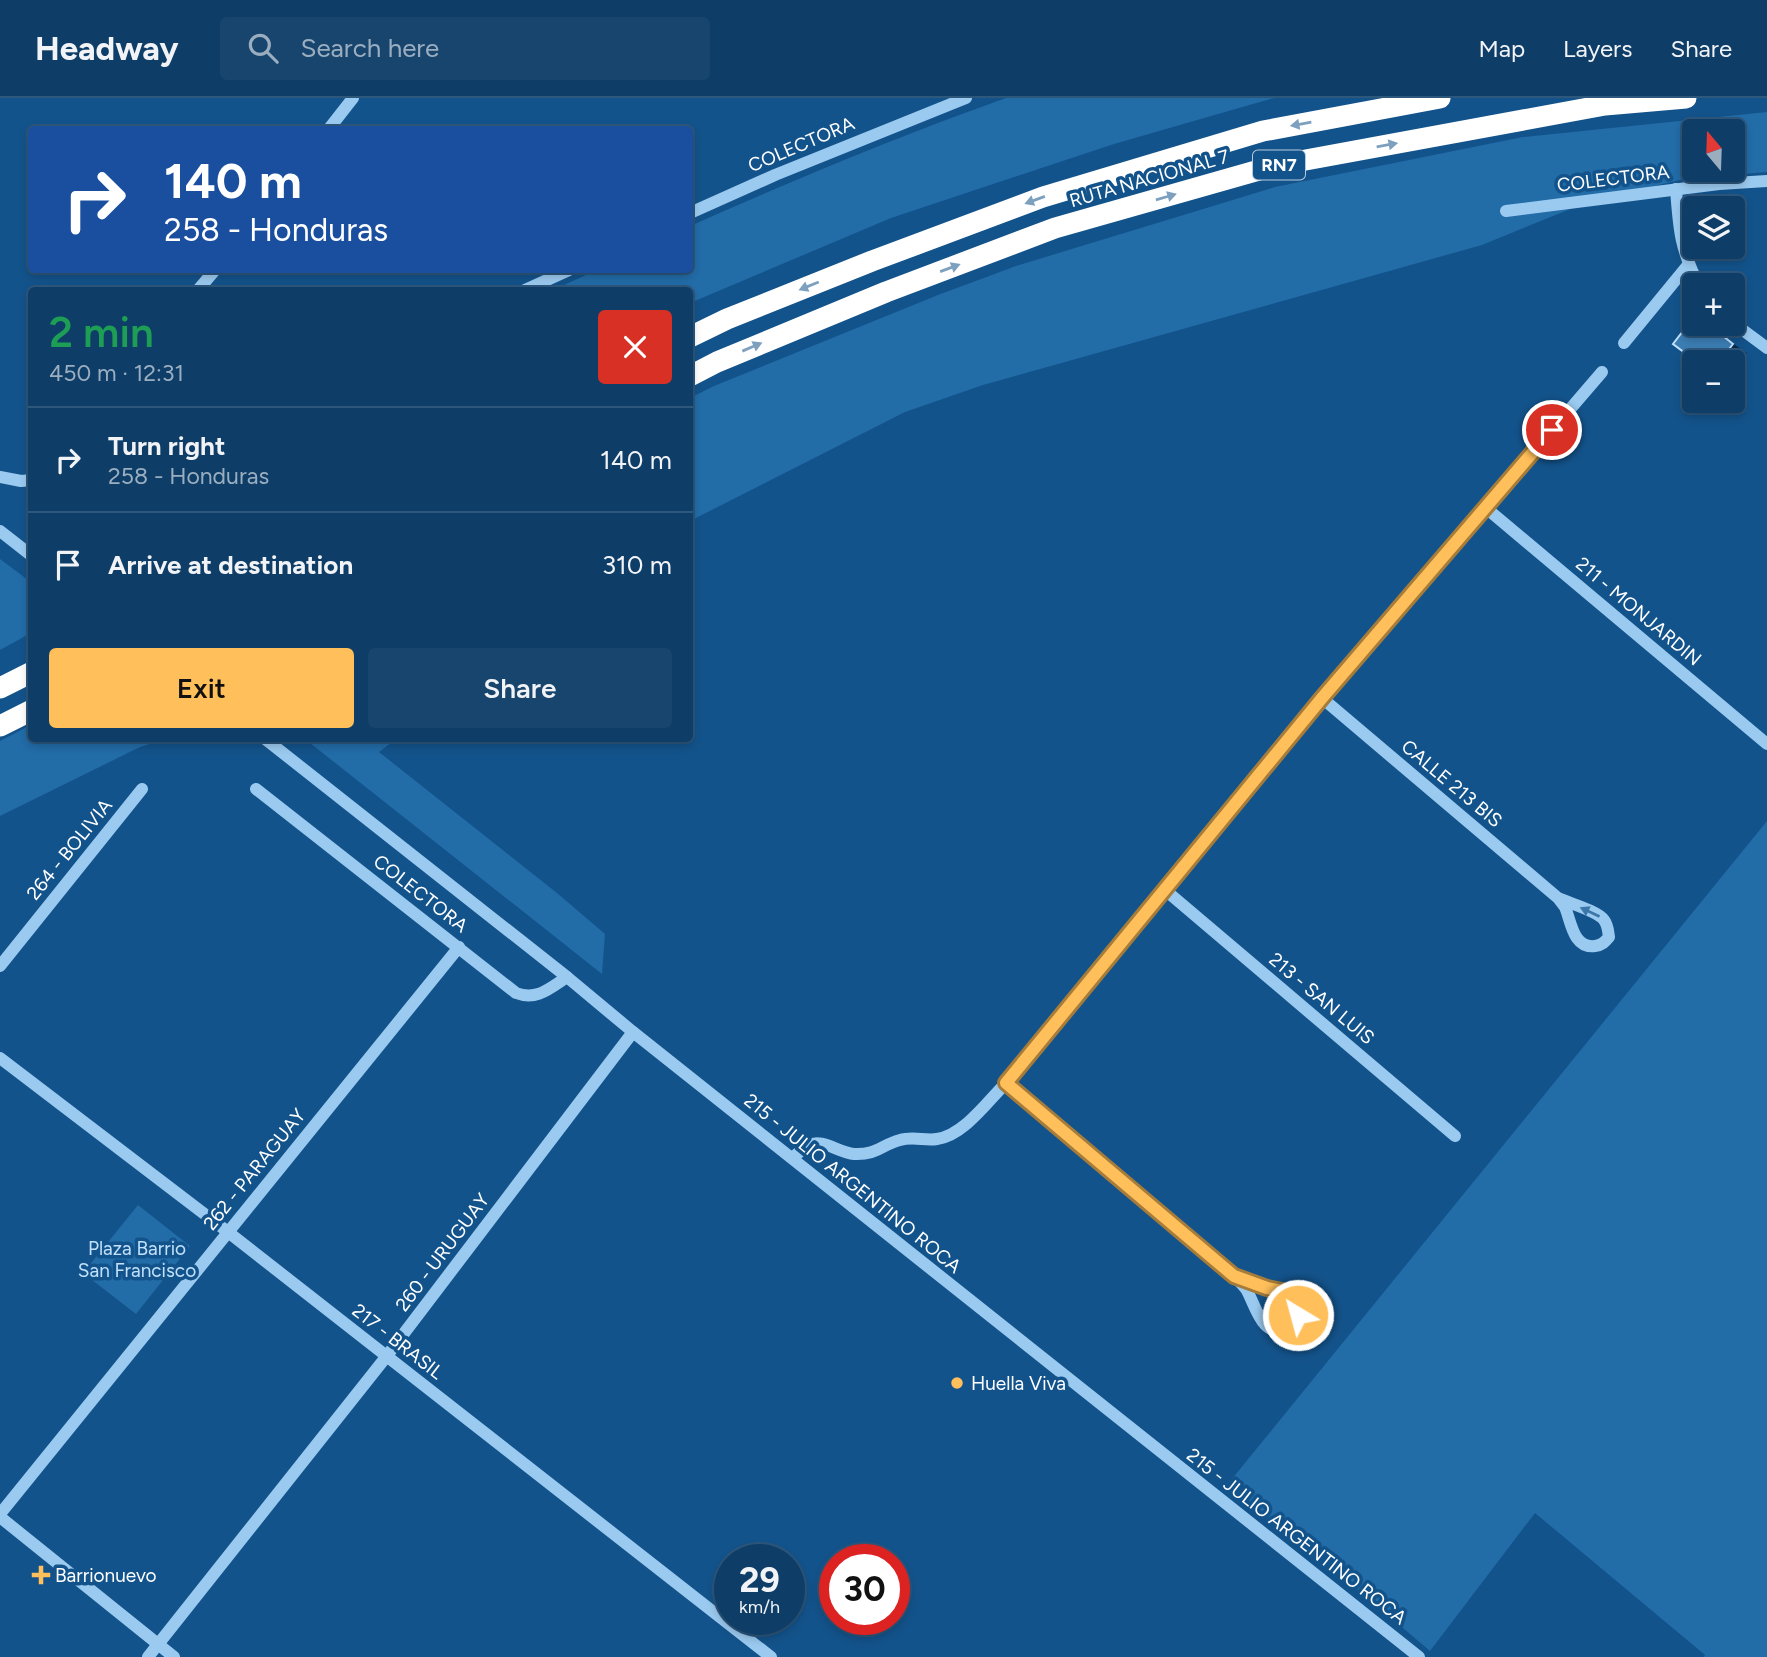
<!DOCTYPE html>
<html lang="en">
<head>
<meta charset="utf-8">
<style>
	body { margin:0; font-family:Figtree,sans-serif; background:#17456e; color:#f1f3f6; height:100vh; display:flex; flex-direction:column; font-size:26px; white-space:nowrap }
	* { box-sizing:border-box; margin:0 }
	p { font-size:23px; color:#9baec0 }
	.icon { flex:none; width:38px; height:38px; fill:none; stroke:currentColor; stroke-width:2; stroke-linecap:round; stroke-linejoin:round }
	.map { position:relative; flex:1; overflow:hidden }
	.details { position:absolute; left:28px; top:189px; width:665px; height:455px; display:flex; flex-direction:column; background:#0e3e68; border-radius:7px; box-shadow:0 4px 10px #0003,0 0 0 2px #2e577c }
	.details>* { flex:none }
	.banner { position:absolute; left:28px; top:28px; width:665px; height:147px; border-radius:7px; box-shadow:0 4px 10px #0003,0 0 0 2px #2e577c; background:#1a4fa0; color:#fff; overflow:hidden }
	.needle { width:46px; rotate:341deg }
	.fabs { position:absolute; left:1682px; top:21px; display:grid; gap:14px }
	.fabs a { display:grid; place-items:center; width:63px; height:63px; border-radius:7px; background:#0e3e68; box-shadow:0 4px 10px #0003,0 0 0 2px #2e577c; font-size:35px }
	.speed { position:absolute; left:714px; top:1446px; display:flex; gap:14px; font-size:35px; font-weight:700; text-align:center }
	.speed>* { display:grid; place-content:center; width:91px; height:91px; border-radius:50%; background:#0e3e68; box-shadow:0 4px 10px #0003,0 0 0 2px #2e577c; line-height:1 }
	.speed small { font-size:18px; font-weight:400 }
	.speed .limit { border:10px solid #d22; background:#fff; color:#111 }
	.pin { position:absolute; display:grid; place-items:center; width:60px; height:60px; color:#fff; margin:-30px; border:4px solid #fff; border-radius:50%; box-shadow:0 2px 7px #0007 }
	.me { position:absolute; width:77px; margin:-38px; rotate:323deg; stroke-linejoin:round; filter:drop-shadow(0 0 5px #0008) }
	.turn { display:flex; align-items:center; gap:24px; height:147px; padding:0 21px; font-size:32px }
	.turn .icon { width:91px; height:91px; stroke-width:2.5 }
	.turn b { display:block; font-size:49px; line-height:60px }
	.round { display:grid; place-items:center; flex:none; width:74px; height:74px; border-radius:7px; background:#17456e }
	.headline { display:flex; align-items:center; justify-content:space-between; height:119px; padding:0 21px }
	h1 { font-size:42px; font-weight:600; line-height:52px; color:#1e9e55 }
	.button { display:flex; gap:14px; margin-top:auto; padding:14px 21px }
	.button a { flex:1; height:80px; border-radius:7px; background:#ffbf5a; color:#111; font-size:28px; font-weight:600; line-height:80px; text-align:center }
	.button a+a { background:#17456e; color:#f1f3f6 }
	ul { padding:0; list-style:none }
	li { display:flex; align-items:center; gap:21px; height:105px; padding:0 21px; border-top:2px solid #2e577c }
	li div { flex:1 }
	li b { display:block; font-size:26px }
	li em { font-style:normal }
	header { display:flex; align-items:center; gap:42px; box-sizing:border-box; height:98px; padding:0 35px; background:#0e3e68; border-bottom:2px solid #2e577c }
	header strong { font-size:33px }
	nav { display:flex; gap:38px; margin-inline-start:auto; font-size:24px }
	.search { width:490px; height:63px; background:#17456e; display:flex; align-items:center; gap:18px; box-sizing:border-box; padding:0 24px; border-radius:7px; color:#9baec0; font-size:26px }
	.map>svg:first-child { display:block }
</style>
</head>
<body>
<header>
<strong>Headway</strong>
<div class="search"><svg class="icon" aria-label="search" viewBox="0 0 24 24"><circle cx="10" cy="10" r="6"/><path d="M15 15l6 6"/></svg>Search here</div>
<nav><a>Map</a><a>Layers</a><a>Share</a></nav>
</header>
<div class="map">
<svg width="1767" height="1559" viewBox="0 0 1767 1559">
	<rect width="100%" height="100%" fill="#13538b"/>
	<g fill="#226ca8" fill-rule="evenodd">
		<path d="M1006 0H1274L1114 46 891 120 690 205V192H553L597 172H690V128C794 82 899 38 1006 0Z"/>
		<path d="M1767 14V74L1683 81 1580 107 1482 147 983 287 905 314 690 423V300L714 288 938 197 1016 168 1275 89 1523 39ZM1694 33H1732V72H1694Z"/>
		<polygon points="0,461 32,485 31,535 0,552"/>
		<polygon points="31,627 32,640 166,641 140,649 0,718 0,643"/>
		<polygon points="305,641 396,641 379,654 557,795 605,836 602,876"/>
		<polygon points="1767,723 1767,1559 1704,1559 1705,1557 1535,1415 1430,1553 1356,1490 1227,1387"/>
		<polygon points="138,1107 190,1148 136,1216 83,1175"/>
	</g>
	<polygon fill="#0007" points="1693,222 1694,226 1700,226 1712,234 1713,232 1747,255 1732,273 1732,264 1701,264 1675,246"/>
	<polygon fill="#3c7eb4" stroke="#c1e1fc" stroke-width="2" points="1693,220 1694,226 1701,226 1710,233 1713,230 1733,246 1719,264 1697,264 1673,246"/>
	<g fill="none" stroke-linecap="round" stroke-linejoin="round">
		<g stroke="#9bcaf0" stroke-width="12">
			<polyline points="328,32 353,0"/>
			<path d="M1676 91C1679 131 1680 151 1699 187"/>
			<polyline points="1506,113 1719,86 1767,83"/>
			<polyline points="690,115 775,77 966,0"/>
			<polyline points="198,192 215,172"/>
			<polyline points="525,192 569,172"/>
			<polyline points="1732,224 1767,250"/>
			<polyline points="1624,245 1688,167"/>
			<polyline points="0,379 21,383 32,382"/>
			<polyline points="1486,410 1767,646"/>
			<polyline points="0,433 32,458"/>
			<path d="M1322 600 1558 800C1559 801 1564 808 1565 809 1571 823 1573 851 1595 848 1602 847 1605 844 1609 839 1608 833 1608 827 1604 822 1598 813 1569 805 1558 800"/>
			<polyline points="264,640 567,879 633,934 1419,1559"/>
			<path d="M256 691 516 895C537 903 550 890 567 879"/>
			<polyline points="1164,791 1455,1038"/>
			<polyline points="0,868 142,691"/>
			<polyline points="0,960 228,1134 771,1559"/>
			<path d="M1006 985 1234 1178C1238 1182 1243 1187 1246 1191 1255 1205 1262 1242 1286 1230 1296 1224 1298 1216 1299 1206L1291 1198 1282 1193 1267 1190 1234 1178"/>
			<path d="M792 1060C797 1056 803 1051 809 1047 822 1040 839 1055 854 1056 877 1057 881 1047 900 1042 913 1038 925 1043 937 1041 964 1037 988 1003 1006 985L1322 600 1602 274"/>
			<polyline points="0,1416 459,849"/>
			<polyline points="0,1419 174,1559"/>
			<polyline points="148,1559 386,1259 633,934"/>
		</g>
		<g stroke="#fff" stroke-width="21">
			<polyline points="690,239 727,221 872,163 1043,99 1263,33 1440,0"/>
			<polyline points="690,278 717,264 886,194 1055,130 1273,68 1605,7 1686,0"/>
			<polyline points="0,590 32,574"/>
			<polyline points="0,628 32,612"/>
		</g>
	</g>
	<defs><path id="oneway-solid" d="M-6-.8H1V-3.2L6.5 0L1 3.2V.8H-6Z" transform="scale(1.75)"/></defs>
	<g fill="#7da0bf">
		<use href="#oneway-solid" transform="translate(1301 26) rotate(170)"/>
		<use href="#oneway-solid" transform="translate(1387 47) rotate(-10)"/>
		<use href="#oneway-solid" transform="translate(1166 99) rotate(-16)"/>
		<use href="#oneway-solid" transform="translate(1035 102) rotate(160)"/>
		<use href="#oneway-solid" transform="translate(950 170) rotate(-20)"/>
		<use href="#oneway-solid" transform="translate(809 188) rotate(158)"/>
		<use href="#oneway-solid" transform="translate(752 249) rotate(-23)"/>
	</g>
	<use fill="#3c77a9" href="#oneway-solid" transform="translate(1590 814) rotate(-155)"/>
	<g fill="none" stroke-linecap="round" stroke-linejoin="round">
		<defs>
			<polyline id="route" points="1298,1217 1299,1206 1291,1198 1282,1193 1267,1190 1234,1178 1006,985 1322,600 1552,332"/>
		</defs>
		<use href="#route" stroke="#a67c3a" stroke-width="18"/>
		<use href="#route" stroke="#ffbf5a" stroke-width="12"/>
	</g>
	<g fill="#ffbf5a" stroke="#13538b" stroke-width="2.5">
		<circle cx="957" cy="1285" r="7"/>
		<path d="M37.5 1466.5h7v7h7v7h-7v7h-7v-7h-7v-7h7z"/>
	</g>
	<g text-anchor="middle" stroke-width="7" stroke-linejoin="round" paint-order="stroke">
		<rect fill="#13538b" stroke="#b8cbdc" stroke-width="2" x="1253" y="52.5" width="52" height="29" rx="5"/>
		<g font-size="18" font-weight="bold" fill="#fff">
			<text x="1279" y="73">RN7</text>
		</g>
		<g font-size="19" fill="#fff" stroke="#13538b">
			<text transform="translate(801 46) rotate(-23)" y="7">COLECTORA</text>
			<text transform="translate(1149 80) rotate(-16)" y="7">RUTA NACIONAL 7</text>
			<text transform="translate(1613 80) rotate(-7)" y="7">COLECTORA</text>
			<text transform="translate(1639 513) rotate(40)" y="7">211 - MONJARDIN</text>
			<text transform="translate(1452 685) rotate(40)" y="7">CALLE 213 BIS</text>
			<text transform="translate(69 751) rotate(-51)" y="7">264 - BOLIVIA</text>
			<text transform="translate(421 795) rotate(38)" y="7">COLECTORA</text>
			<text transform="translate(1322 900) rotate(40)" y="7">213 - SAN LUIS</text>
			<text transform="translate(254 1071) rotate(-51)" y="7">262 - PARAGUAY</text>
			<text transform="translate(853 1085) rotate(39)" y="7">215 - JULIO ARGENTINO ROCA</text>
			<text transform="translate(442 1154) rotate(-53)" y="7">260 - URUGUAY</text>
			<text transform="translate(398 1243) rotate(38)" y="7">217 - BRASIL</text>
			<text transform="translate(1297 1438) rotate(38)" y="7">215 - JULIO ARGENTINO ROCA</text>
		</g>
		<g font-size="19" fill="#c1e1fc" stroke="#13538b">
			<text x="137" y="1157">Plaza Barrio<tspan x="137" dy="22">San Francisco</tspan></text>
		</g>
		<g font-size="19" fill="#fff" stroke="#13538b" text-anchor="start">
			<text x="971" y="1292">Huella Viva</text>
			<text x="55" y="1484">Barrionuevo</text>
		</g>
	</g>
</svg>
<div class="fabs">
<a><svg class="needle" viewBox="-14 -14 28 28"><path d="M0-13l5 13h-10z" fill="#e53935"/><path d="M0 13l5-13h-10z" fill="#9baec0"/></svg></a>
<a><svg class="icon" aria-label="layers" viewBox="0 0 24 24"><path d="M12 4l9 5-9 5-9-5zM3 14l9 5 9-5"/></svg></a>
<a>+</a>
<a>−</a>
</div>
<div class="speed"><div>29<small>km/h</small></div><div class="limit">30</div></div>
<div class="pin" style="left:1552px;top:332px;background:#d93025"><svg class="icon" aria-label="arrive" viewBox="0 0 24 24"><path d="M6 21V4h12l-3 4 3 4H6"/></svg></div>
<svg class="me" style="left:1298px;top:1217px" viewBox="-20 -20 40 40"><circle r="17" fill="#ffbf5a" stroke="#fff" stroke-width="3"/><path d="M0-11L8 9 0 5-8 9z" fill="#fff"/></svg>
<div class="banner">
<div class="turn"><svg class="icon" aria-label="right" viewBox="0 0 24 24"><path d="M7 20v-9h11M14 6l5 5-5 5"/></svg><div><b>140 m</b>258 - Honduras</div></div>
</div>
<section class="details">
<div class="headline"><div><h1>2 min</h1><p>450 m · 12:31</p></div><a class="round" style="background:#d93025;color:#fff"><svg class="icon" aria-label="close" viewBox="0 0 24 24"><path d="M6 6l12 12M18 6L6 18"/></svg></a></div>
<ul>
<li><svg class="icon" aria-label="right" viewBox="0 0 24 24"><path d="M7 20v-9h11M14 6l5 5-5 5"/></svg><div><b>Turn right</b><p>258 - Honduras</p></div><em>140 m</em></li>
<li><svg class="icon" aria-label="arrive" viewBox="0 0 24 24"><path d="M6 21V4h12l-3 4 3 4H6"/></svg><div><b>Arrive at destination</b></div><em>310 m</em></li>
</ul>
<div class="button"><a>Exit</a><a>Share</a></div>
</section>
</div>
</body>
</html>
